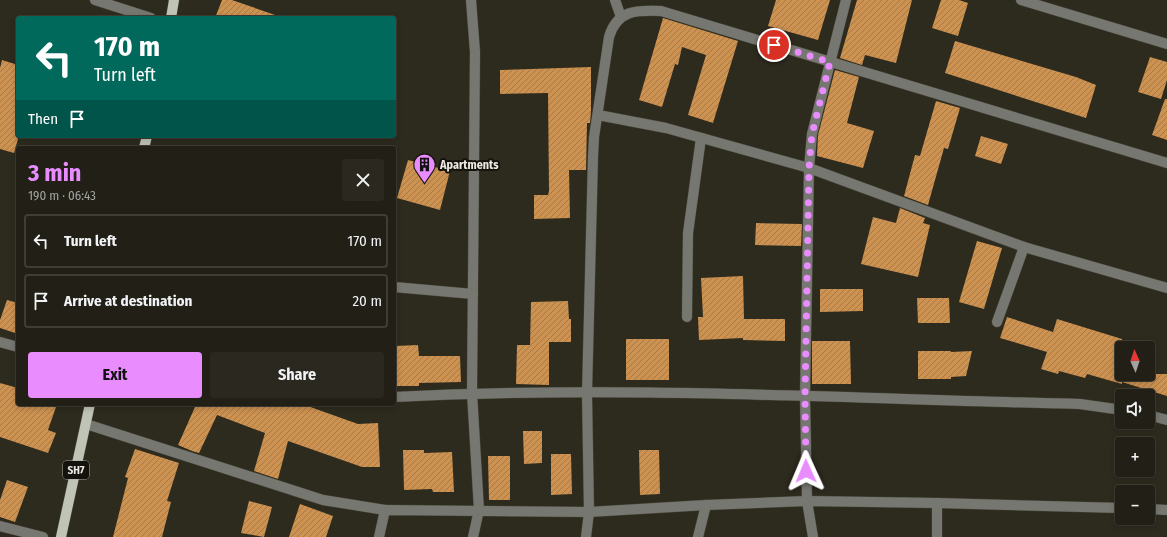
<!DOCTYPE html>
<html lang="en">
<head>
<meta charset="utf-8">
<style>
	body { margin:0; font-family:"Fira Sans Condensed",sans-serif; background:#2a281f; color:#f1f3f6; height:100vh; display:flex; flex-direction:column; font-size:15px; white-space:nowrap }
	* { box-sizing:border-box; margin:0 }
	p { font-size:13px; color:#a2a3a1 }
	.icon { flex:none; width:22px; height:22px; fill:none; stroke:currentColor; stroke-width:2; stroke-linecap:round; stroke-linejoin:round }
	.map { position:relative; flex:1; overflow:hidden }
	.drawer { position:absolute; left:16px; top:146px; width:380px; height:260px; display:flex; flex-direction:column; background:#222016; border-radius:4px; box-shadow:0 2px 6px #0003,0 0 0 1px #3f3e35 }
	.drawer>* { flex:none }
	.top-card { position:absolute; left:16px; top:16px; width:380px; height:122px; border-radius:4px; box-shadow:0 2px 6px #0003,0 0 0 1px #3f3e35; background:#00695c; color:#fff; overflow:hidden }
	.needle { width:26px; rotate:357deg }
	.tools { position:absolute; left:1115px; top:341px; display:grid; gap:8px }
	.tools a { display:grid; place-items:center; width:40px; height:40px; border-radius:4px; background:#222016; box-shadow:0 2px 6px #0003,0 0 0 1px #3f3e35; font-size:20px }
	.pin { position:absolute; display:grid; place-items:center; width:34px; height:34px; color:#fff; margin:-17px; border:2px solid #fff; border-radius:50%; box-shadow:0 1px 4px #0007 }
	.me { position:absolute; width:44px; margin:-22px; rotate:359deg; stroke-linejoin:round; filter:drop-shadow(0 0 3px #0008) }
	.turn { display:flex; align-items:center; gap:14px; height:84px; padding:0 12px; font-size:18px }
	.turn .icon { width:52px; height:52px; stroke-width:2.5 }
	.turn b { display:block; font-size:28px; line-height:34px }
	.then { display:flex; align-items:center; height:38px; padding:0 12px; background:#0003; gap:8px; font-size:15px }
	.round { display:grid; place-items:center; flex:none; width:42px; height:42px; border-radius:4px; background:#2a281f }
	.summary { display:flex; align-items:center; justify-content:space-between; height:68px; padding:0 12px }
	h1 { font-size:24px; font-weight:700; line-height:30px; color:#e98dfe }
	.action { display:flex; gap:8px; margin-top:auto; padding:8px 12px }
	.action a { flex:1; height:46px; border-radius:4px; background:#e98dfe; color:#111; font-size:16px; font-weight:700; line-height:46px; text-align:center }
	.action a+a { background:#2a281f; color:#f1f3f6 }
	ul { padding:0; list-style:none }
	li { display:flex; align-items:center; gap:12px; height:54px; margin:0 8px 6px; padding:0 4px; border:2px solid #3f3e35; border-radius:4px }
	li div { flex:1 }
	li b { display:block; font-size:15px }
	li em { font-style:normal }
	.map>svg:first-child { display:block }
</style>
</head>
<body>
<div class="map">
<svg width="1167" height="537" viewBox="0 0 1167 537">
	<defs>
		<pattern id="building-hatch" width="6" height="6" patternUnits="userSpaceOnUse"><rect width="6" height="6" fill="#cd9150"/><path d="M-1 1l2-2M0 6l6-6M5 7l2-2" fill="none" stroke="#a47a4c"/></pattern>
	</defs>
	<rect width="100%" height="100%" fill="#2d2a1e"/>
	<g fill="url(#building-hatch)">
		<polygon points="222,0 232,0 278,16 278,18 215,18"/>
		<polygon points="776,0 830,0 818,40 768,26"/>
		<polygon points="857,0 912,0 896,63 865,55 862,65 840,58"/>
		<polygon points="941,0 959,0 968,3 958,36 932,28"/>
		<polygon points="663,18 738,41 713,123 688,115 706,55 682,47 678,65 675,64 662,107 639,100"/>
		<polygon points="955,41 1076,77 1096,85 1086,118 945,73"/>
		<polygon points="1150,57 1167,62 1167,80 1161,99 1138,92"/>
		<polygon points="2,60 18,65 18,139 14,153 0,149 0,68"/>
		<polygon points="591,67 591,111 590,123 587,123 586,170 569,170 570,218 534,219 534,195 548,195 549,191 548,93 500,94 500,70"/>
		<polygon points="835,70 859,77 847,123 874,131 863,168 817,156 818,135"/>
		<polygon points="1165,99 1167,99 1167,140 1152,135"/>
		<polygon points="936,101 960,108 948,149 944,148 928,205 904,196 915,155 920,156"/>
		<polygon points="981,136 1008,144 1001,164 975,156"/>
		<polygon points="408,160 450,171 440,210 397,198"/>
		<polygon points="900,208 925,218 923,223 930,225 918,277 861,264 873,217 896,223"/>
		<polygon points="756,223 802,224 801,246 755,245"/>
		<polygon points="977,241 1002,248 984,309 959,302"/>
		<polygon points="743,276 744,319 785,319 785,341 743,340 743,338 699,340 698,317 703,317 701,278"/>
		<polygon points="820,289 863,289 863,311 820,312"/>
		<polygon points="917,298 949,298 950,323 918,323"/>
		<polygon points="7,300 18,303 18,334 0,328 0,320"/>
		<polygon points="568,301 569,319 571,319 571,342 549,342 549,385 516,384 517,345 530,345 531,302"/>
		<polygon points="1007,317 1053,332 1057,319 1122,339 1122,374 1167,374 1167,396 1122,382 1122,384 1087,374 1085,378 1059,371 1058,374 1041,369 1047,352 1000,338"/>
		<rect x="626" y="339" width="43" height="41"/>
		<polygon points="812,341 850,341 851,384 812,384"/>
		<polygon points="418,345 419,356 460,356 461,382 419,383 419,386 394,386 394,346"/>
		<polygon points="918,351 951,351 951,352 972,351 966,376 951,377 951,379 918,379"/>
		<polygon points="0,383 18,388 18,404 57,404 48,430 56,433 48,453 0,437"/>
		<polygon points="191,404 302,404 358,424 378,423 380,467 362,467 288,441 278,479 254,471 265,433 217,415 199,453 192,451 178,445 195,407"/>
		<polygon points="523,431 542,431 542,463 524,464"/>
		<polygon points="135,449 179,463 167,501 171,502 162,537 113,537 128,478 125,477"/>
		<polygon points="403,450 424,450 424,453 452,452 454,492 433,492 432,489 404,490"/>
		<polygon points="639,450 659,450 660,494 640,495"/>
		<polygon points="551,454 571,454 572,494 551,495"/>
		<polygon points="488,456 510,456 510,500 489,500"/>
		<polygon points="7,480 28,487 15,522 0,517 0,500"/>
		<polygon points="249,501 272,507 264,537 241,533"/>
		<polygon points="300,504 333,516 326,537 289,537"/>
	</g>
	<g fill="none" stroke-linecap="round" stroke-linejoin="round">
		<defs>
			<g id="minor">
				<polyline points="95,0 151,18"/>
				<polyline points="471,0 475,52 472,393 479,510 473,537"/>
				<polyline points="615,0 621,17"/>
				<polyline points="1021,0 1167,44"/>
				<polyline points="598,115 666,128 809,168 1024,247 1167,288"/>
				<polyline points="394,287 473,294"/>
				<polyline points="687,317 688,233 701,138"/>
				<polyline points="997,322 1024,247"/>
				<polyline points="0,342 18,347"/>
				<path d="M394 397C622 385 852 399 1080 404L1122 410"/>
				<polyline points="1148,415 1167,420"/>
				<polyline points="86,424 323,500 385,510"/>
				<polyline points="1148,509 1167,510"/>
				<polyline points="0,526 43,537"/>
				<polyline points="379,537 385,510 589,512 706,505 807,501 937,503 1122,508"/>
				<path d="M586 537 589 512 587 393 593 157 594 137 609 37C617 10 636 10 661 11L1167 163"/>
				<polyline points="698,537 706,505"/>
				<polyline points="813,537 807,501 805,396 809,168 812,134 846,0"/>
				<polyline points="937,537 937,503"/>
			</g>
			<g id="major">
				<polyline points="171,18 174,0"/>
				<polyline points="144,148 147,136"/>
				<polyline points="61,537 90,404"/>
			</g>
		</defs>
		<use href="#minor" stroke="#474539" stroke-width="11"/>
		<use href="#major" stroke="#474539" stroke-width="11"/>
		<use href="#minor" stroke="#757770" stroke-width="10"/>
		<use href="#major" stroke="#c0c4b7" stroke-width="10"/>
	</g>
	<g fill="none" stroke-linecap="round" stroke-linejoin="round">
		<polyline stroke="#e98dfe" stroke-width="7" stroke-dasharray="0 12.6" points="774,45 830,62 812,134 809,168 805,396 806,471"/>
	</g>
	<defs>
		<symbol id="building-pin" viewBox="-11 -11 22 30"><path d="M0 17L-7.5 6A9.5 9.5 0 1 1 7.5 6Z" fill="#e98dfe" stroke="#14120d"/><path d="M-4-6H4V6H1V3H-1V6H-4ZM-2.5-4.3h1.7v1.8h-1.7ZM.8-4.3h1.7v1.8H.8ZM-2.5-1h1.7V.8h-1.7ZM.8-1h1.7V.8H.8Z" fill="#111"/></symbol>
	</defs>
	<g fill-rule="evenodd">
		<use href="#building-pin" x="412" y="152" width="25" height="34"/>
	</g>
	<g text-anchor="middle" stroke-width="4" stroke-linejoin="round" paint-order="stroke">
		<rect fill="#14120d" stroke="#aaa8a1" stroke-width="1" x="63" y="461" width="26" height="18" rx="3"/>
		<g font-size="11" font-weight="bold" fill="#eae8e0">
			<text x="76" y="474">SH7</text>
		</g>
		<g font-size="12" font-weight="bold" fill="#eae8e0" stroke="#14120d" text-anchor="start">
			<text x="440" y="169">Apartments</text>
		</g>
	</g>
</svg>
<div class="tools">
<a><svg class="needle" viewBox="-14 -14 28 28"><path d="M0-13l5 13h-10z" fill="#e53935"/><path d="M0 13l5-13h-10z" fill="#a2a3a1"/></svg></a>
<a><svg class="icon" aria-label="sound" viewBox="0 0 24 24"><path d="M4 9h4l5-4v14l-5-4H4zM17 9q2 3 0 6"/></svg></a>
<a>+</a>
<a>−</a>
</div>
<div class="pin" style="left:774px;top:45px;background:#d93025"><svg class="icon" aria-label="arrive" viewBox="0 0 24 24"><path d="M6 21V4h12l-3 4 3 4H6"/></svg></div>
<svg class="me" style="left:806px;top:471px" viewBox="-20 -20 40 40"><path d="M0-17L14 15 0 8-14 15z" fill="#e98dfe" stroke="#fff" stroke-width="4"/></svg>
<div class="top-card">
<div class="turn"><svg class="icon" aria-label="left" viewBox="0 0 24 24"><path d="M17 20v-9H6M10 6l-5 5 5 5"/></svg><div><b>170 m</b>Turn left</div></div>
<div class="then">Then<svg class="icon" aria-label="arrive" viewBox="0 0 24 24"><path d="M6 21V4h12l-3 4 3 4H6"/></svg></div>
</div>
<section class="drawer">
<div class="summary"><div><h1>3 min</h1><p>190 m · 06:43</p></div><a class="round"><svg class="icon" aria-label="close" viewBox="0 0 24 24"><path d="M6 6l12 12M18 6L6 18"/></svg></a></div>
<ul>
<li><svg class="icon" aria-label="left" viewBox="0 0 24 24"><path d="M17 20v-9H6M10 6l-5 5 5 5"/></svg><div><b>Turn left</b></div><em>170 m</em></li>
<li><svg class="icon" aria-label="arrive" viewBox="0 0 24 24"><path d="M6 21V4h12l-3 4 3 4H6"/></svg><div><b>Arrive at destination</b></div><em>20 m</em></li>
</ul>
<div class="action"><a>Exit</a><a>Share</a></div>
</section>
</div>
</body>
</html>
